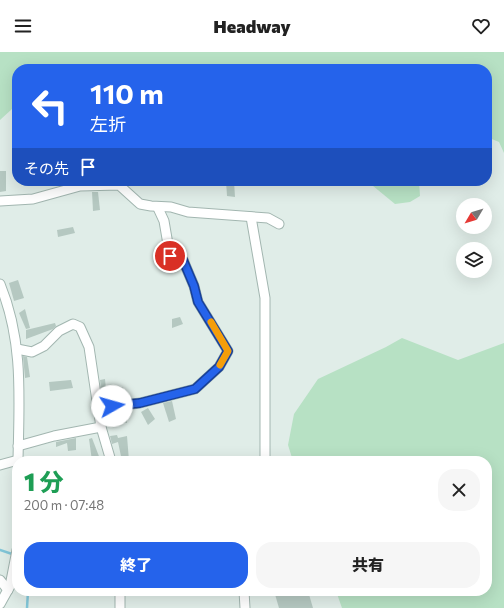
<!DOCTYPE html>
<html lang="ja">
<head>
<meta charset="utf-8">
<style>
	body { margin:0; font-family:Commissioner,"Noto Sans JP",sans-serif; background:#f6f6f6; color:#222; height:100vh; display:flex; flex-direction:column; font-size:15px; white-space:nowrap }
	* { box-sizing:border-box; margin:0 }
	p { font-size:13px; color:#767676 }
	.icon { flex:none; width:22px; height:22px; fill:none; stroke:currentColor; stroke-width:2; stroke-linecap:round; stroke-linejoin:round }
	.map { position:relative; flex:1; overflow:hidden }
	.details { position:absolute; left:12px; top:404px; width:480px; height:140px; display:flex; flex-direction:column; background:#fff; border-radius:16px; box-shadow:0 4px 16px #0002 }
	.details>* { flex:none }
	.top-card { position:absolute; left:12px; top:12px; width:480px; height:122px; border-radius:16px; box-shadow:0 4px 16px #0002; background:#2563eb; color:#fff; overflow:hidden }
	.needle { width:26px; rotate:232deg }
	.buttons { position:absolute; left:456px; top:146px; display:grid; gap:8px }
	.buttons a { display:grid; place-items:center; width:36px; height:36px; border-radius:50%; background:#fff; box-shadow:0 4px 16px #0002; font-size:20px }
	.pin { position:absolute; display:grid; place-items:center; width:34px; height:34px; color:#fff; margin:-17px; border:2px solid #fff; border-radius:50%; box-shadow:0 1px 4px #0007 }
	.me { position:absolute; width:44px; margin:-22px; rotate:83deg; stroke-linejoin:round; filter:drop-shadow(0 0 3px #0008) }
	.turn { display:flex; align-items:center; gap:14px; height:84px; padding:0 12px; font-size:18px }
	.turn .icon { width:52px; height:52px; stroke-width:2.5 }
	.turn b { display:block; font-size:28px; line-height:34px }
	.then { display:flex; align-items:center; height:38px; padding:0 12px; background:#0003; gap:8px; font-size:15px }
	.round { display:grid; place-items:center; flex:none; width:42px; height:42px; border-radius:16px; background:#f6f6f6 }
	.headline { display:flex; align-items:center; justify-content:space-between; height:68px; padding:0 12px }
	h1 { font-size:24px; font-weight:800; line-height:30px; color:#1e9e55 }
	.action { display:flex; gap:8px; margin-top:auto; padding:8px 12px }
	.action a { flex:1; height:46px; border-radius:16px; background:#2563eb; color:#fff; font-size:16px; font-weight:800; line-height:46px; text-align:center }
	.action a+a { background:#f6f6f6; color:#222 }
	header { display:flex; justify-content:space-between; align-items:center; height:52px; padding:0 12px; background:#fff; font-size:18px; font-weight:800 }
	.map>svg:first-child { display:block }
</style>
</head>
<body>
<header><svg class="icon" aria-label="menu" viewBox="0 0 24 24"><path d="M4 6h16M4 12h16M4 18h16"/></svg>Headway<svg class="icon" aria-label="heart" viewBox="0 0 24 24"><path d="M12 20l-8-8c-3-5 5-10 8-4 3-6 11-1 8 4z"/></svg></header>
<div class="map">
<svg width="504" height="556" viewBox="0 0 504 556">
	<rect width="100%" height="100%" fill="#e0ede8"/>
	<g fill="#b7e1c4">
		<polygon points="0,0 504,0 504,101 499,90 487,85 487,17 17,17 17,56 12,57 0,68"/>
		<polygon points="367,129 419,129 420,144 410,150 395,152"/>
		<polygon points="402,286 458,308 504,291 504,556 342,556 336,539 487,539 487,409 293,409 288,393 294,362 318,327 386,295"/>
	</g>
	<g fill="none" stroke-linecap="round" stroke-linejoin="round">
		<g stroke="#82c7d9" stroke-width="2.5">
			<polyline points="0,498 15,503"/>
			<polyline points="27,556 28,539"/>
		</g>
	</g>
	<g fill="#b5c8c1">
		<polygon points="0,119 6,119 6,139 0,140"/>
		<polygon points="226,129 234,129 235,145 227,144"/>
		<polygon points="92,140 98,140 100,158 93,159"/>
		<polygon points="73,175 75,181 58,185 57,178"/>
		<polygon points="18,228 24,246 14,249 9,231"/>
		<polygon points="25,257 30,276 26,277 19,261"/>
		<polygon points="180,265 183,272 172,276 172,267"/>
		<polygon points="55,271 56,274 53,277 26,287 26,278"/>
		<polygon points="23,304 27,305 30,325 25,326"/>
		<polygon points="105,327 106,337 123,335 124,343 102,345 100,328"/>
		<polygon points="71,328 73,336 50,339 49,330"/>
		<polygon points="172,349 176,367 169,370 163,351"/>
		<polygon points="148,356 155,367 148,373 141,360"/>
		<polygon points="127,359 127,371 119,371 120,360"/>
		<polygon points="117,383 118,386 127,384 129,409 122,409 118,390 112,392 110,384"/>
		<polygon points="76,386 76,398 68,399 67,391 56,395 56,390"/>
		<polygon points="92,386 100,407 92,409 89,387"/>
		<polygon points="274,539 308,539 313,556 279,556"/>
	</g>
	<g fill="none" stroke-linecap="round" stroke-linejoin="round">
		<defs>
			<g id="minor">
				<polyline points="0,149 33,147 80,134 119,133 140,152 151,154 171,155 188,160 268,166 279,172"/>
				<polyline points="251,165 265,246 265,409"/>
				<path d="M0 232C24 290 19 348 18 409"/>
				<polyline points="17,297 32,300 44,294 59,279 73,272 80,275 89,295 98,356"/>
				<polyline points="18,394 54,384 101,375"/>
				<polyline points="111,409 101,375 98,356 140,351 195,337 219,315 228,299 198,250 194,234 183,208 170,204 164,169 158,156"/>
				<polyline points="0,413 18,408"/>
				<polyline points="0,528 8,538"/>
				<polyline points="244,539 245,556"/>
				<polyline points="0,552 10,534 17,498"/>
				<polyline points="120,556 120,539"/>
			</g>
		</defs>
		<use href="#minor" stroke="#a2b6b0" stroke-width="11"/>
		<use href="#minor" stroke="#fff" stroke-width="9"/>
	</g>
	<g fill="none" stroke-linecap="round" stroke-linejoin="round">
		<defs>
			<polyline id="route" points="112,354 140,351 195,337 219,315 228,299 198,250 194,234 183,208 170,204"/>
		</defs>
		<use href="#route" stroke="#184099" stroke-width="10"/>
		<use href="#route" stroke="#2563eb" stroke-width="7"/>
		<polyline stroke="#f59e0b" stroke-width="7" points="211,270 228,299 220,313"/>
	</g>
</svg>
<div class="buttons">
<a><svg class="needle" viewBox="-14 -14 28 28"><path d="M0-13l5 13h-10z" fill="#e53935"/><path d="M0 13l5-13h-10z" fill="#767676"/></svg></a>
<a><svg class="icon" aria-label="layers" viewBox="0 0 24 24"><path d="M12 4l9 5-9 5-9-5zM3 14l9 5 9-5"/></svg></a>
</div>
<div class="pin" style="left:170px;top:204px;background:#d93025"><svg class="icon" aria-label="arrive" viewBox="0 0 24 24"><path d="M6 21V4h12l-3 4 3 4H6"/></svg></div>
<svg class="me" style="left:112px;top:354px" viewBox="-20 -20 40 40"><circle r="19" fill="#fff"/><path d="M0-13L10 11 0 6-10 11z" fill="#2563eb"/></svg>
<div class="top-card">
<div class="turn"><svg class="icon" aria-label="left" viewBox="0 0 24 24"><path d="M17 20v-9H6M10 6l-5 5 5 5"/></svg><div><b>110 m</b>左折</div></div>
<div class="then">その先<svg class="icon" aria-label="arrive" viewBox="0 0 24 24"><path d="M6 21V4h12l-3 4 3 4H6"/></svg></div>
</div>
<section class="details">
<div class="headline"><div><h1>1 分</h1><p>200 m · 07:48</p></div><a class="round"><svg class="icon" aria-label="close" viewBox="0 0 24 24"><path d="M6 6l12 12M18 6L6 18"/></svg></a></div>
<div class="action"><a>終了</a><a>共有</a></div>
</section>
</div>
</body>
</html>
